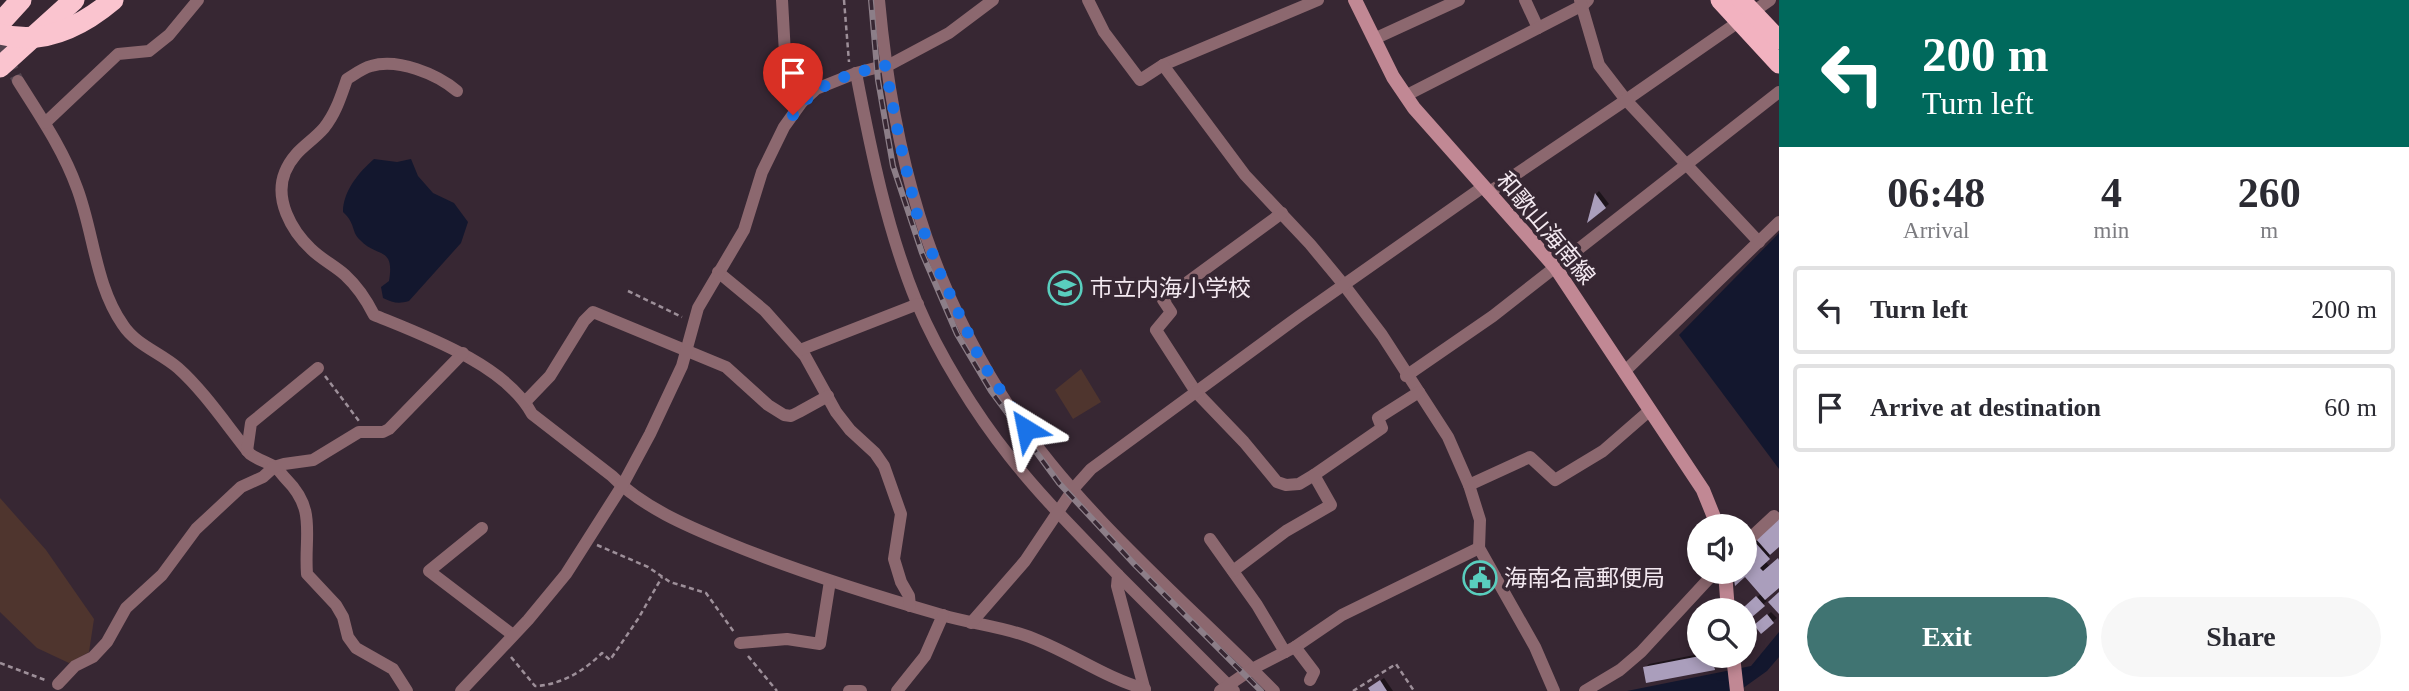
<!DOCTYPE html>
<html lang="en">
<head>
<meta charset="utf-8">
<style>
	body { margin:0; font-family:"Times New Roman","Noto Sans JP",serif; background:#f7f7f7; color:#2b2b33; height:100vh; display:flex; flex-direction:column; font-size:26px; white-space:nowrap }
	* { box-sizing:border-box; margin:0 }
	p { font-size:23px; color:#7c7c81 }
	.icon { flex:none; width:38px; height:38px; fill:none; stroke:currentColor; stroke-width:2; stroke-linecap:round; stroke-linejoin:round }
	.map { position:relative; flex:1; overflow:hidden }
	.panel { display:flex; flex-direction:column; background:#fff; width:630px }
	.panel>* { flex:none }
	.guide { background:#00695c; color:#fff; overflow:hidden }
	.tools { position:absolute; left:1687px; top:514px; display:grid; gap:14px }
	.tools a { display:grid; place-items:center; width:70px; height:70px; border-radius:50%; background:#fff; box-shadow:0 4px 10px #0003; font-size:35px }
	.pin { position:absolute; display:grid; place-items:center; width:60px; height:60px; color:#fff; margin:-72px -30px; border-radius:50% 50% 50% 0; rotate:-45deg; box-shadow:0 0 7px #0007 }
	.pin .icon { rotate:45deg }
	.me { position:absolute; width:77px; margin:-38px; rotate:325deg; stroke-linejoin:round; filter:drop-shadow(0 0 5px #0008) }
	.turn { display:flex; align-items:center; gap:24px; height:147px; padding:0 28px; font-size:32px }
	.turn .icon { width:91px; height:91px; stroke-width:2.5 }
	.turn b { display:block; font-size:49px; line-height:60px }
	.eta { display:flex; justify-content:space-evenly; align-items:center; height:119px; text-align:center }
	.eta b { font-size:42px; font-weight:700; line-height:49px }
	.action { display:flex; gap:14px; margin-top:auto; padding:14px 28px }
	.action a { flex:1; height:80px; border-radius:42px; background:#407472; color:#fff; font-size:28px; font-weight:700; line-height:80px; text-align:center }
	.action a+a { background:#f7f7f7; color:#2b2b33 }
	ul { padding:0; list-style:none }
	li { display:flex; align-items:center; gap:21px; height:88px; margin:0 14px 10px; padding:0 14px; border:4px solid #e1e1e2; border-radius:7px }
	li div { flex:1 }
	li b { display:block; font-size:26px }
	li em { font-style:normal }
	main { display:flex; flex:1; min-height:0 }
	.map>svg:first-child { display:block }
</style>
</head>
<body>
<main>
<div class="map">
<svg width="1779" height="691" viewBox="0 0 1779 691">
	<rect width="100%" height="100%" fill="#372733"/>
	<g fill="#4f352e">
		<polygon points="1081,369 1101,402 1073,419 1055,390"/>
		<polygon points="0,498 46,550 94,619 89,652 69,663 37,648 0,612"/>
	</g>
	<g fill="#13172e">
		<path d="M374 159 397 162 411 159 418 176 433 193 454 203 468 222 461 243 409 301C399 304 393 303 383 298L381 287 389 281C395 246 377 258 360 240 351 232 356 224 343 212 343 191 359 172 374 159Z"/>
		<polygon points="1779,233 1779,469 1679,335"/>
		<polygon points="1779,632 1779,657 1767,671 1739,691 1627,691 1751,666"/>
	</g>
	<g fill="#0007">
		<polygon points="1599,191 1609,204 1590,219 1596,194"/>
		<polygon points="1779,519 1779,545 1765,561 1770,567 1779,559 1779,585 1764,598 1767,601 1752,614 1746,607 1762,593 1745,572 1745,550"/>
		<polygon points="1771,612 1777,618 1762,631 1756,625"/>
		<polygon points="1699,654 1699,656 1716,656 1718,665 1714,668 1645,668 1649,664"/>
		<polygon points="1384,678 1393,691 1372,691 1374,685"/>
	</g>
	<g fill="#aa9ebc">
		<polygon points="1595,193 1606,208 1587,223"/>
		<polygon points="1779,517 1779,547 1770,555 1755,538"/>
		<polygon points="1753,540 1770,559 1760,568 1763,571 1778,558 1779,560 1779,588 1765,600 1745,577 1735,586 1733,572 1745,572 1745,548"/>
		<polygon points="1779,592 1779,614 1768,602"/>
		<polygon points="1756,596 1765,606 1752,617 1744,607"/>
		<polygon points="1767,614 1774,623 1761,634 1754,625"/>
		<polygon points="1700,656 1712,656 1715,670 1646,683 1643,667"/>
		<polygon points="1380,680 1387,691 1370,691 1368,688"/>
	</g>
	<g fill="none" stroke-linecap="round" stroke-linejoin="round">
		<polyline stroke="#53444f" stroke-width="12" stroke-dasharray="12 6" stroke-linecap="butt" points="0,43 18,81"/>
		<g stroke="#9d8f99" stroke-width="2.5" stroke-dasharray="5 3.5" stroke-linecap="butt">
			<polyline points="844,0 849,62"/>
			<polyline points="628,291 682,317"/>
			<polyline points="325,376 359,421"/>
			<polyline points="597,545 648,567 670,582 706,593 734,632"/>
			<polyline points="748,656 777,691"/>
			<path d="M511 657 535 686C561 685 584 671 602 653L610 660 638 619 662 577"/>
			<polyline points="0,663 45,680"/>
			<polyline points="1353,691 1396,664 1414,691"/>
		</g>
		<g stroke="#8c686f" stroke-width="12">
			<polyline points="782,0 785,54 792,94 802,102"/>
			<path d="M879 0C893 153 928 285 1014 414 1077 508 1172 590 1252 669L1295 647 1342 615 1479 548"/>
			<polyline points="1088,0 1104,32 1140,80 1163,65 1318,0"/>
			<polyline points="1525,0 1538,28"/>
			<polyline points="1374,39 1459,0"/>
			<polyline points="1163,65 1245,175 1310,244 1344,285 1382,335 1448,437 1469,485 1480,520 1479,548 1535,647 1554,691"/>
			<path d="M856 73C871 151 887 230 917 303 939 355 975 413 1010 457 1043 499 1081 536 1118 575L1117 586 1145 691"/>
			<path d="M18 81C40 116 63 149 77 188 94 233 95 285 123 325 136 345 161 353 178 368 204 391 228 427 250 454 258 460 267 462 275 467 279 470 283 476 286 479 317 510 304 534 307 574L336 605 343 617 348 637 356 648 393 669 407 691"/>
			<path d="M457 91C437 74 398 58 371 66 363 68 355 74 347 79 341 96 336 113 324 128 310 144 294 150 285 172 274 199 291 230 311 249 321 259 335 266 345 275 357 286 367 301 374 315 423 335 506 365 532 414L612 476C642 507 687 526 726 542 796 571 869 594 942 615 969 623 997 626 1024 635 1066 649 1102 677 1145 689"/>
			<polyline points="1405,96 1583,5 1588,0"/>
			<polyline points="45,123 118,54 149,51 169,35 198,0"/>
			<polyline points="1488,193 1626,100 1599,65 1580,0"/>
			<polyline points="1282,213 1163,300 1171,312 1156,330 1196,392 1244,442 1277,482 1286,485 1299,484 1314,475"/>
			<polyline points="1759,242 1626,100 1770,0"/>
			<polyline points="718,272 765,311 805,356 836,412 850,430 875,453 884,466 901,514 894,559 901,582 909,596 910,606"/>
			<polyline points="800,350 918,304"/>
			<polyline points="1624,372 1779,222"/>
			<polyline points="1406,376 1493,316 1779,92"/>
			<polyline points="525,402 550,376 584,321 593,312 726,367 768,405 784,415 791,416 799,412 828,396"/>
			<polyline points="247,451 251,423 318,368"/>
			<polyline points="1469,485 1530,457 1555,480 1603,451 1649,411"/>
			<polyline points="482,528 429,571 513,635"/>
			<polyline points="1210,539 1257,605 1285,652"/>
			<polyline points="1745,543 1774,516"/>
			<polyline points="1233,571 1286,531 1331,505 1314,475 1382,428 1378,418 1419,392"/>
			<polyline points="1118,575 1234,691"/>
			<polyline points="971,623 1025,561 1074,488 1091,469 1298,317 1483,187"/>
			<polyline points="740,643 787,639 820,644 830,581"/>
			<polyline points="1295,647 1314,672 1310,680"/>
			<polyline points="58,684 75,666 93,657 107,642 126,608 162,575 196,529 241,487 263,477 274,467 284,464 313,460 359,432 383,432 389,429 463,353"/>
			<polyline points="461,691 528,620 566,574 622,486 650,434 682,366 698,308 744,230 762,172 784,127 802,102 816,89 856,73 891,64 949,33 993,0"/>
			<polyline points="849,691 861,691"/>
			<polyline points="897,691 925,656 943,615"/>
			<polyline points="1220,691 1252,669 1274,691"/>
			<polyline points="1585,691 1620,670 1641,652 1715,572"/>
		</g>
		<g stroke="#c18894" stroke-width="14">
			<polyline points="1355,0 1393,77 1414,108 1555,267 1703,490 1718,527"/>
			<polyline points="1725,572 1728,611"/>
			<polyline points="1733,656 1737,691"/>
		</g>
		<g stroke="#f2b2c0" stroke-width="19">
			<polyline points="1720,0 1779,64"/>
			<polyline points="1741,0 1779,40"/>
		</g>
		<g stroke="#fac4cf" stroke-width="21">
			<polyline points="0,23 21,0"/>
			<polyline points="0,67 74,0"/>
		</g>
		<defs>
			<polyline id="rail" points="871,0 878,80 893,166 922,253 957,334 991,391 1059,483 1135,565 1261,691"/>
		</defs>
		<use href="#rail" stroke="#8c7e88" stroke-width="6"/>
		<use href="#rail" stroke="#372733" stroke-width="3.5" stroke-dasharray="10" stroke-linecap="butt"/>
		<path stroke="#fac4cf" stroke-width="21" d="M0 34C43 46 81 27 113 0"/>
	</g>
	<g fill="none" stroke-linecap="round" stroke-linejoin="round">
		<path stroke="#1a73e8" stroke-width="12" stroke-dasharray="0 21.6" d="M793 115C816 82 848 75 885 65L900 143 917 214 940 273 981 361 1026 429"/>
	</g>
	<defs>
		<symbol id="school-ring" viewBox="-11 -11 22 22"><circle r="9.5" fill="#372733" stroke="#59cebe" stroke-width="1.5"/><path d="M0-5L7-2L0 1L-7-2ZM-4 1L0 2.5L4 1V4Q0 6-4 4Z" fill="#59cebe"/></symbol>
		<symbol id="civic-ring" viewBox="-11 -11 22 22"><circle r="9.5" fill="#372733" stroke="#59cebe" stroke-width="1.5"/><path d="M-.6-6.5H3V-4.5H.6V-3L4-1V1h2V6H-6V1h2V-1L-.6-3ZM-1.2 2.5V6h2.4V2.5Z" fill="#59cebe"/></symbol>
	</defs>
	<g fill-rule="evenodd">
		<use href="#school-ring" x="1046" y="269" width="38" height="38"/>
		<use href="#civic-ring" x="1461" y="559" width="38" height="38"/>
	</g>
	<g text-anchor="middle" stroke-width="7" stroke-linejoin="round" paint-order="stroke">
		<g font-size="23" fill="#f3e8f0" stroke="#372733">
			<text transform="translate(1546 228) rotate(50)" y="8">和歌山海南線</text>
		</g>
		<g font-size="23" fill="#f3e8f0" stroke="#372733" text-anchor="start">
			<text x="1090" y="296">市立内海小学校</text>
			<text x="1504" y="586">海南名高郵便局</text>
		</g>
	</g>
</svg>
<div class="tools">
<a><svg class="icon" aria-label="sound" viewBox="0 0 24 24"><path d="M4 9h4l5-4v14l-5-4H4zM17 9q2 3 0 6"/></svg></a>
<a><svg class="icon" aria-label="search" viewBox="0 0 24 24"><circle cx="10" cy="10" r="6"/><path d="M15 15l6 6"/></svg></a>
</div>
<div class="pin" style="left:793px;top:115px;background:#d93025"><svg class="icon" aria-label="arrive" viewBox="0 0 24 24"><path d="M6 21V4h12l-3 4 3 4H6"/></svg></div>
<svg class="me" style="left:1026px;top:429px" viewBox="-20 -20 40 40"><path d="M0-17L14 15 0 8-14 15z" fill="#1a73e8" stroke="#fff" stroke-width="4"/></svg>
</div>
<section class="panel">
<div class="guide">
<div class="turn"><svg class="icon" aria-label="left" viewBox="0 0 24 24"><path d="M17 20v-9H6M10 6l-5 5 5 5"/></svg><div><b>200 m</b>Turn left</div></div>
</div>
<div class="eta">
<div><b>06:48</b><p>Arrival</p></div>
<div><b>4</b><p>min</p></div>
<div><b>260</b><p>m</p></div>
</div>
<ul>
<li><svg class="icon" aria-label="left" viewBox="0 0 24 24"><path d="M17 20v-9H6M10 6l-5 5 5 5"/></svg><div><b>Turn left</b></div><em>200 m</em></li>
<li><svg class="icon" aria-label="arrive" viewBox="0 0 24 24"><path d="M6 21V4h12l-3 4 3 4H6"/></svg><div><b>Arrive at destination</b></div><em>60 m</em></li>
</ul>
<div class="action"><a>Exit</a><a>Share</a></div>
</section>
</main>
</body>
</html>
